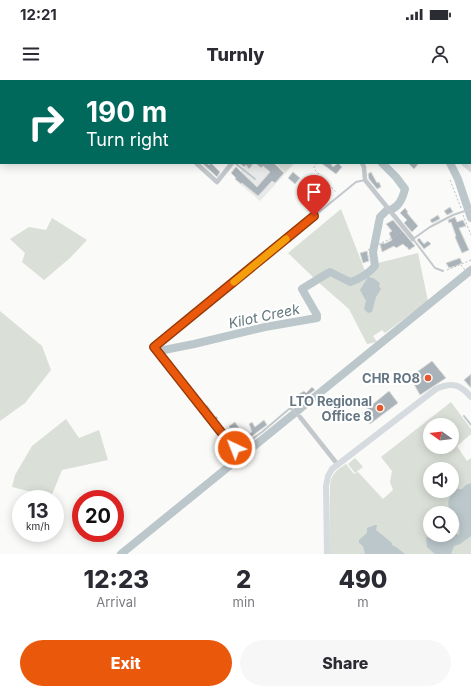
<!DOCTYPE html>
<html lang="en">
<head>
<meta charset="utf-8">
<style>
	body { margin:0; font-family:Inter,sans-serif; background:#f7f7f7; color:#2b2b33; height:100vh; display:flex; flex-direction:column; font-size:15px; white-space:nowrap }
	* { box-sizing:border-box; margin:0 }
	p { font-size:13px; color:#7c7c81 }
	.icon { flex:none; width:22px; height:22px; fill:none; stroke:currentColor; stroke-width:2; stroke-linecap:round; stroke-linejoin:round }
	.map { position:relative; height:474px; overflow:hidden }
	.panel { display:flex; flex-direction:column; background:#fff; flex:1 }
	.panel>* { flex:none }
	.banner { position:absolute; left:0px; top:0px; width:471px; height:84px; box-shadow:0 2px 10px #0003; background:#00695c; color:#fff; overflow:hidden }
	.needle { width:26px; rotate:285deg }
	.tools { position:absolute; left:423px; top:338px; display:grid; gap:8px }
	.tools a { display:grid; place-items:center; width:36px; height:36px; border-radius:50%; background:#fff; box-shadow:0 2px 10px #0003; font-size:20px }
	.speed { position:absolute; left:12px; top:410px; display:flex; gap:8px; font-size:20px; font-weight:700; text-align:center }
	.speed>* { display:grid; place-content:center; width:52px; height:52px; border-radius:50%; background:#fff; box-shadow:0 2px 10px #0003; line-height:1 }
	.speed small { font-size:10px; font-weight:400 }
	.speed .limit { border:6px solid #d22; background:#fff; color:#111 }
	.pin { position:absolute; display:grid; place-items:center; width:34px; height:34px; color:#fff; margin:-41px -17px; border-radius:50% 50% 50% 0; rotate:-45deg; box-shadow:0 0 4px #0007 }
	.pin .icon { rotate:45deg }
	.me { position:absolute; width:44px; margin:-22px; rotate:317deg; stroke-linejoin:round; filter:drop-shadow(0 0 3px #0008) }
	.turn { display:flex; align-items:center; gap:14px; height:84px; padding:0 20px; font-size:18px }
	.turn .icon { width:52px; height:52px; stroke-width:2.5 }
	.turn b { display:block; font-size:28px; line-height:34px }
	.eta { display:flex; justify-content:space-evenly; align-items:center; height:68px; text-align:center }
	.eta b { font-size:24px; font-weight:800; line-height:28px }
	.button { display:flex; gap:8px; margin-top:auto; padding:8px 20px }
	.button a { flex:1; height:46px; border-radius:24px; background:#ea580c; color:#fff; font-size:16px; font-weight:800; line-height:46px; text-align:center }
	.button a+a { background:#f7f7f7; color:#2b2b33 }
	.status { display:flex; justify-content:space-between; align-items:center; height:28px; padding:0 20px; background:#fff; direction:ltr }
	.status svg { height:11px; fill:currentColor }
	header { display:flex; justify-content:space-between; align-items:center; height:52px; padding:0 20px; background:#fff; font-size:18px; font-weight:800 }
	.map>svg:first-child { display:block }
</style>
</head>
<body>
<div class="status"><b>12:21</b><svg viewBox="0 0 49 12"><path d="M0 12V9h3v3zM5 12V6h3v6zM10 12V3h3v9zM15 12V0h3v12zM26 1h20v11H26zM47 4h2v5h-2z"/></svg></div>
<header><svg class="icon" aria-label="menu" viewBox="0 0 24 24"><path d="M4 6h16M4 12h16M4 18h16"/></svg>Turnly<svg class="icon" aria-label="person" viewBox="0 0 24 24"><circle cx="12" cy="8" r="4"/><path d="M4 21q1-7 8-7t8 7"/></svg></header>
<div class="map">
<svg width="471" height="474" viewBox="0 0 471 474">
	<rect width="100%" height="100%" fill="#fafaf8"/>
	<polygon fill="#e8e9e9" points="248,83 273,83 275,85 276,83 295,83 260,121 234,99"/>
	<g fill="#dadfd7" fill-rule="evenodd">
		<polygon points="278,83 294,83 285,92 277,84"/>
		<path d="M341 129 365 191 348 199C330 189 333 187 314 198L288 173Z"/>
		<polygon points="52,138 87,160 70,178 44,200 22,182 25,173 10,159 29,147 46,150"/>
		<polygon points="418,173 428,221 385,253 382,250 373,256 377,262 367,264 349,229 318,202 329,196 348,205 351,204 362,199 378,188 378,183"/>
		<polygon points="0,231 42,266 51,290 25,323 0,341"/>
		<path d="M451 322 471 349V354L457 366 467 381 471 378V474H329L330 404C332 393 337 390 346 384L354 394 358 392 383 419 393 410 390 402 392 391 381 377ZM430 345H452V367H430ZM430 389H452V411H430ZM430 433H452V455H430Z"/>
		<polygon points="66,339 79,358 99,350 108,380 62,390 51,417 12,407 15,395 32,366"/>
		<polygon points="355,378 363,387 355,393 348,384"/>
	</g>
	<g fill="#bbc7cb">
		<polygon points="394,0 471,0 471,68 470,1"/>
		<polygon points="368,197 373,198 380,203 379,206 381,209 376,217 372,232 368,233 364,229 366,221 360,210"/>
		<path d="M471 403V456L460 464 454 466 451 474H435L427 467 426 457 429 458 428 455 430 454V455H452V452L459 455 460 443 452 437V433H450C449 426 446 421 452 414L450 413 457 409H462L466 405Z"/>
		<polygon points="375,445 377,445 376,450 392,463 392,465 396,467 405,474 365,474 363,466 359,463 359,460 367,453 367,448"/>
	</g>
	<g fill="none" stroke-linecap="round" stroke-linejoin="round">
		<polyline stroke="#bbc7cb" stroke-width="1.5" points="211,1 212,0"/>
		<g stroke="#bbc7cb" stroke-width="8">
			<polyline points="273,0 274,1"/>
			<path d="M382 83 396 97 405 109C403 117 400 126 392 129"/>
			<polyline points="450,83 458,99 471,138"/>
			<path d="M162 271 164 270 194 264 265 247 317 238V235L302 209 328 193 330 192 350 202C359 199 369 193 375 186L373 172 380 137 387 130"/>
			<polyline points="121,474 471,190"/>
		</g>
	</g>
	<g fill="#aab3b9" stroke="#dcdcda">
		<polygon points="202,83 207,83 209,85 211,83 220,92 217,97"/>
		<polygon points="239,83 254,83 249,89 246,85 244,87"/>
		<polygon points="255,83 274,83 284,93 275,103 272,101 258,116 242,103 241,104 235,99 236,98 231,93 236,87 257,107 270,92 263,86 261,88"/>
		<polygon points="321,83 332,83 331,84 333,87 338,83 342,87 336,94"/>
		<polygon points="408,83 419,83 414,89"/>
		<polygon points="293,92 300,98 295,104 288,98"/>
		<polygon points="371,92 377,103 379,102 381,107 377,109 369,99 368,94"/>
		<polygon points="450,127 453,132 447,135 444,131"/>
		<polygon points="405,128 408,132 407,133 418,146 412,152 404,143 407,140 400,133"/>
		<polygon points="438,135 440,139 432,143 430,140"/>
		<polygon points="455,137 457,142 463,140 466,146 459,148 469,170 462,173 455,157 456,156 451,142 449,143 448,140"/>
		<polygon points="393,140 415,166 409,170 407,167 406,167 403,164 396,168 394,166 382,172 380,164 384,163 384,164 392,160 389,153 392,151 386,144"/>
		<polygon points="419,158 424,164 428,161 431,164 424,169 417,160"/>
		<polygon points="367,171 369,181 363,183 360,173"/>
		<polygon points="460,178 462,183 456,186 449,188 446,183"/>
		<polygon points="432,281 446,298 420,315 410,297"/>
		<polygon points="471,294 471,308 464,300"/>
		<polygon points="312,307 315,310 299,321 296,316 304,311 306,313"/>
		<polygon points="389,311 398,323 370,344 362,333"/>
		<polygon points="207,325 215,337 216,336 218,338 215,341 205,327"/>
		<polygon points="264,340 267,345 241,364 239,360 252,352 249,344 252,342 255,347"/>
		<polygon points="235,342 239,348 234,351 238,357 232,362 224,352 230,348 229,346"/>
		<polygon points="224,374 228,378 223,382 220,378"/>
	</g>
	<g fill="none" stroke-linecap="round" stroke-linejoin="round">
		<g stroke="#bbbfc2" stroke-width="1" stroke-dasharray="2 2" stroke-linecap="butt">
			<polyline points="193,0 195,1"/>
			<polyline points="381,0 382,1"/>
			<polyline points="470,80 471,81"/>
			<polyline points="317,83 314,87 315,90 337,113"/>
			<polyline points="450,100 461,128"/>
			<polyline points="463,135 471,155"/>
			<path d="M368 170C379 163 391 160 402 152"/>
			<polyline points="461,185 465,190 469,188 471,190"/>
			<polyline points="447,190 471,180"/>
		</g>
		<g stroke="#c3c8cc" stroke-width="2">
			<polyline points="235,83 255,99"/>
			<polyline points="443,191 435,188 413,159 430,147 453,135 471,129"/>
			<polyline points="464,336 471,345"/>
			<polyline points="299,337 292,329 289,329 262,352 240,368 232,366 154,267 356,102 365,100"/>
		</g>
		<g stroke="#c3c8cc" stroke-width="4.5">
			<polyline points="298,1 299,0"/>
			<polyline points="196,83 217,102 232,83"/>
			<polyline points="362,83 364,87 365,100 413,159"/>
			<polyline points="300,337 338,385"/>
		</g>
		<g stroke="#d6dbdf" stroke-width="6">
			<polyline points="370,0 371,1"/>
			<polyline points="464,83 471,89"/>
			<path d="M327 474 326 406 328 396 332 389 436 309C452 302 460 304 471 317"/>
		</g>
	</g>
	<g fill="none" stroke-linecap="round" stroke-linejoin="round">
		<defs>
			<polyline id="route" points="235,368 232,366 154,267 314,136"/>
		</defs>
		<use href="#route" stroke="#983908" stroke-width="10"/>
		<use href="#route" stroke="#ea580c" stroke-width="7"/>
		<polyline stroke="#f59e0b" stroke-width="7" points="234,202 286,159"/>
	</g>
	<g fill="#e4572e" stroke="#fff" stroke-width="1.5">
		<circle cx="428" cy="298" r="4"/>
		<circle cx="380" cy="328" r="4"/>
	</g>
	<g text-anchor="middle" stroke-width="4" stroke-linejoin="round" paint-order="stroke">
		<g font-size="13" font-weight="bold" fill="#657683" stroke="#fff" text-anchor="end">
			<text x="420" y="303">CHR RO8</text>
			<text x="372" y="326">LTO Regional<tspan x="372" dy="15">Office 8</tspan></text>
		</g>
		<g font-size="14" font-style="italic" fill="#60757c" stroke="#fff">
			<text transform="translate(264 236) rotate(-12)" y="5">Kilot Creek</text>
		</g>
	</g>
</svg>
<div class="tools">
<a><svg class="needle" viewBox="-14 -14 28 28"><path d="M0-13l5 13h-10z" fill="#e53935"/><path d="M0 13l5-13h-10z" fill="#7c7c81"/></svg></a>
<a><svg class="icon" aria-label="sound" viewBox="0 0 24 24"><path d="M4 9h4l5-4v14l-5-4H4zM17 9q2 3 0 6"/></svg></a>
<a><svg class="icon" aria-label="search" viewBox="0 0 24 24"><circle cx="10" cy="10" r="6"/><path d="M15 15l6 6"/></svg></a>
</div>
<div class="speed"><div>13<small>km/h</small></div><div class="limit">20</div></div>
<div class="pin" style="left:314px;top:136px;background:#d93025"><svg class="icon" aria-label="arrive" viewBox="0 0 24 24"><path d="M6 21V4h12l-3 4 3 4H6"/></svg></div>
<svg class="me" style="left:235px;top:368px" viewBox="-20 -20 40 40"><circle r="17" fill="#ea580c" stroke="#fff" stroke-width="3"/><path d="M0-11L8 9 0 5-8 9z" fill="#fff"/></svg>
<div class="banner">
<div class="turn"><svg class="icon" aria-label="right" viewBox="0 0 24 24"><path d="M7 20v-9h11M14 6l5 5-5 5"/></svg><div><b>190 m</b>Turn right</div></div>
</div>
</div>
<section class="panel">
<div class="eta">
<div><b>12:23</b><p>Arrival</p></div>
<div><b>2</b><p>min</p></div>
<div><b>490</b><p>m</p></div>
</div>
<div class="button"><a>Exit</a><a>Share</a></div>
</section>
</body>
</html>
